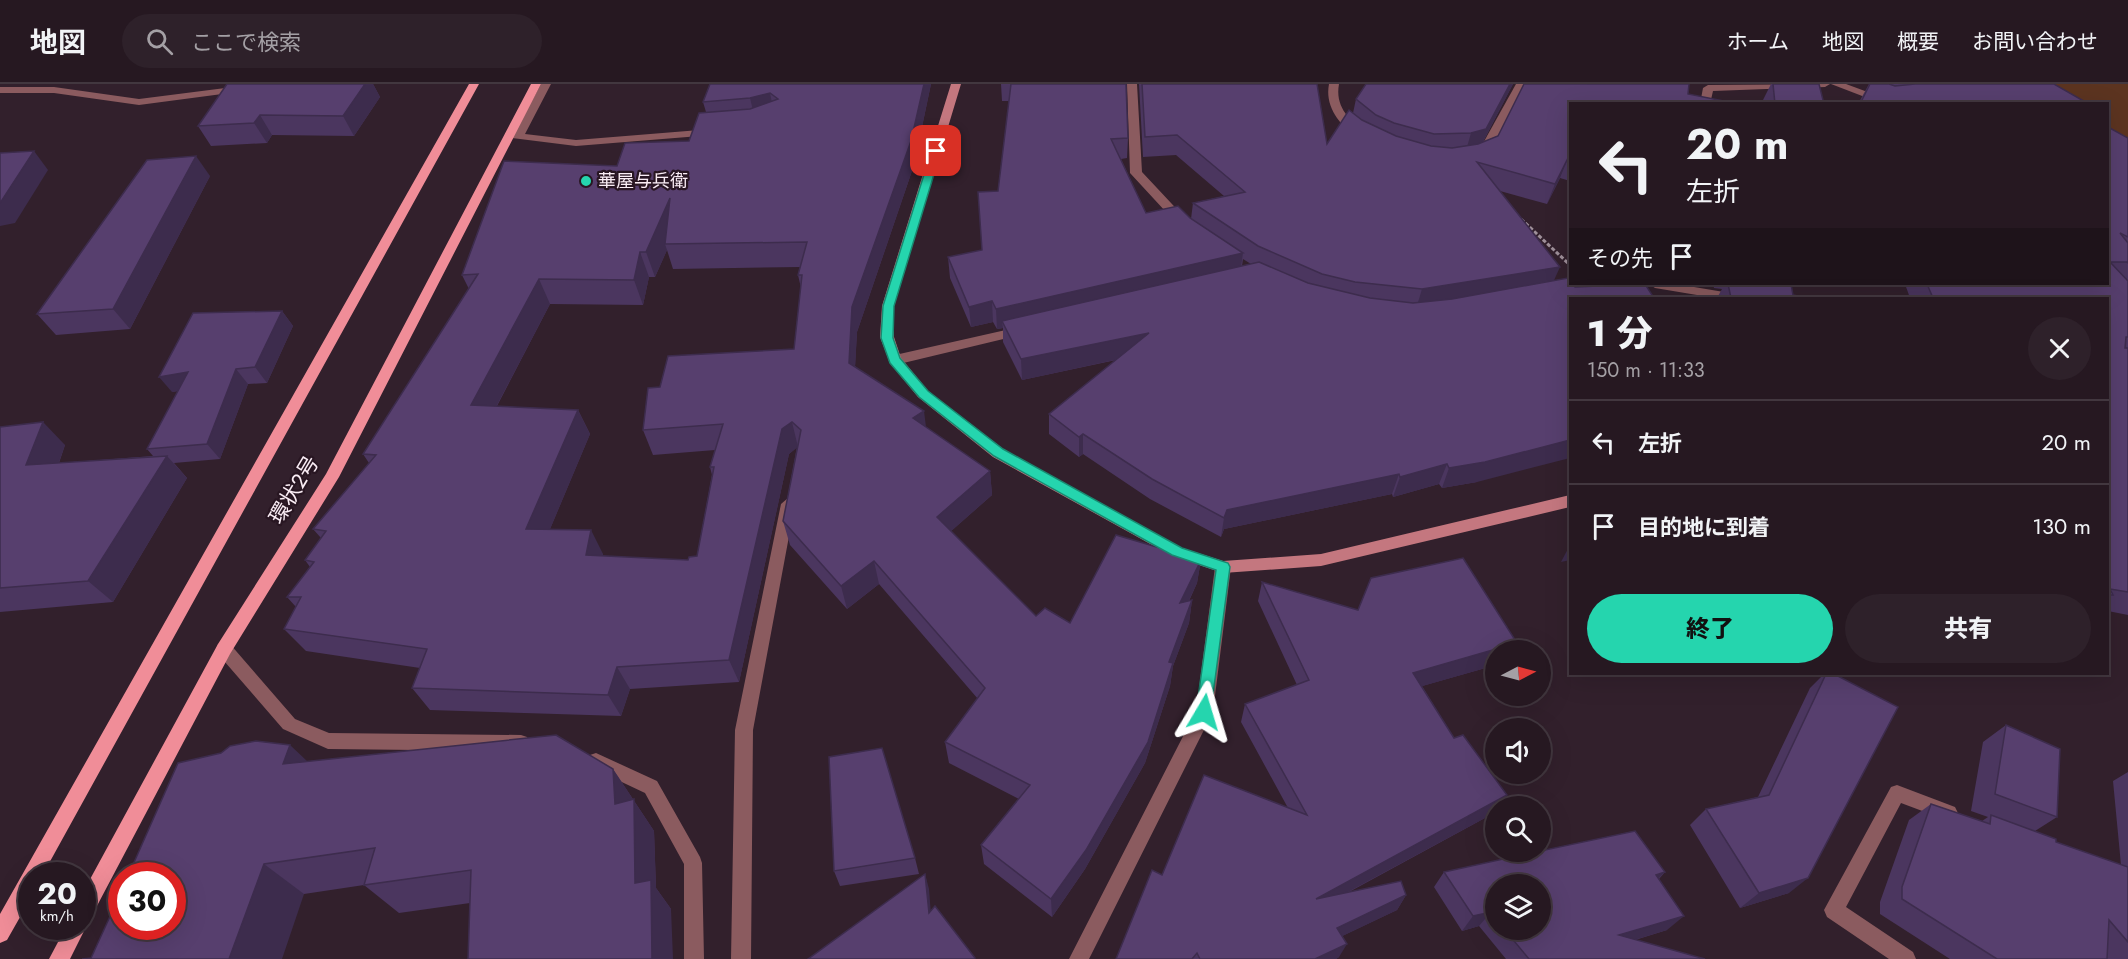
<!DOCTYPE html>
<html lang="ja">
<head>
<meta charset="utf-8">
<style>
	body { margin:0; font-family:Jost,"Noto Sans JP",sans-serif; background:#2e212a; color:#f1f3f6; height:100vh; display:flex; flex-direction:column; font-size:22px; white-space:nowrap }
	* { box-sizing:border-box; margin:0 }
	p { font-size:20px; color:#a4a0a5 }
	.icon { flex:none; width:33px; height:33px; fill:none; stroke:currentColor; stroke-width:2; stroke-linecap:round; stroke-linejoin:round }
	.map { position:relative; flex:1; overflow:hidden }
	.drawer { position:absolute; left:1569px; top:213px; width:540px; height:378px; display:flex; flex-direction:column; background:#261821; border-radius:0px; box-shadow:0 6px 24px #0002,0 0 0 2px #42373f }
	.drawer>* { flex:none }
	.top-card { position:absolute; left:1569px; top:18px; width:540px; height:183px; border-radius:0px; box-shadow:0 6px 24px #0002,0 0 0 2px #42373f; background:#261821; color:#f1f3f6; overflow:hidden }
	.needle { width:39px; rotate:84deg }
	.controls { position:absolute; left:1485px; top:556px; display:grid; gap:12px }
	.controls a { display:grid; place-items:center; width:66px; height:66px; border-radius:50%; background:#261821; box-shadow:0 6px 24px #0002,0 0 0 2px #42373f; font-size:30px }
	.speed { position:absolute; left:18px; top:778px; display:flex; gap:12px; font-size:30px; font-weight:700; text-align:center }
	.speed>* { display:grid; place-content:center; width:78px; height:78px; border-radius:50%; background:#261821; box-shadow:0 6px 24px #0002,0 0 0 2px #42373f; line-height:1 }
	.speed small { font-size:15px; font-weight:400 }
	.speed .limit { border:9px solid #d22; background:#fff; color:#111 }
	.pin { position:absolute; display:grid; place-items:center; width:51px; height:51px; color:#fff; margin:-26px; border-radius:12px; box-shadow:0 3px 9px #0006 }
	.me { position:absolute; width:66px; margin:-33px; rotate:7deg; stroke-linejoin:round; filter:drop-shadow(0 0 4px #0008) }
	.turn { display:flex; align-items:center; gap:21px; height:126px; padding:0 18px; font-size:27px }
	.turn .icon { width:78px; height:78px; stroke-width:2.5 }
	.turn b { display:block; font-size:42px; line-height:51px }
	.then { display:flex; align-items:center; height:57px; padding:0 18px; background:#0003; gap:12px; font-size:22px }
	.round { display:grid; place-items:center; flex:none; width:63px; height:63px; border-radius:32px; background:#2e212a }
	.summary { display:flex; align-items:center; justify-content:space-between; height:102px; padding:0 18px }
	h1 { font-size:36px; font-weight:800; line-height:45px }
	.cta { display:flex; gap:12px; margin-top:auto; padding:12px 18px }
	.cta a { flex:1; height:69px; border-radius:36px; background:#25d5ae; color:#111; font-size:24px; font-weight:800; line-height:69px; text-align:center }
	.cta a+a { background:#2e212a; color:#f1f3f6 }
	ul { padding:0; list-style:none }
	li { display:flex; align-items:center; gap:18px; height:84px; padding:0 18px; border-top:2px solid #42373f }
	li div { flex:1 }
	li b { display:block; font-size:22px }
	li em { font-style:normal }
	header { display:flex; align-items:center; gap:36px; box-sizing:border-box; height:84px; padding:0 30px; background:#261821; border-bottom:2px solid #42373f }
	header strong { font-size:28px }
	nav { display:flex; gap:33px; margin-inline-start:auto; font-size:21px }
	.search { width:420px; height:54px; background:#2e212a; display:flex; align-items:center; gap:15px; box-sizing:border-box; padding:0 21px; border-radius:33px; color:#a4a0a5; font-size:22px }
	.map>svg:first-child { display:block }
</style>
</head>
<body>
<header>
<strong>地図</strong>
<div class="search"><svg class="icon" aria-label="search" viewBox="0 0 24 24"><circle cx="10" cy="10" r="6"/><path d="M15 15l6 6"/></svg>ここで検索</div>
<nav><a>ホーム</a><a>地図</a><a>概要</a><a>お問い合わせ</a></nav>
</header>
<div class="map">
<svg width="2128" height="875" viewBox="0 0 2128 875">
	<rect width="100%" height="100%" fill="#32202c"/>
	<polygon fill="#5c3420" points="2027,0 2128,0 2128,72 2108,56 2108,20 2056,19"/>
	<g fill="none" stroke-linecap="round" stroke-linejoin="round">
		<polyline stroke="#9e8f99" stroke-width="3" stroke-dasharray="4 2" stroke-linecap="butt" points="1521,135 1570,181"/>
		<g fill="#8b5b5f" fill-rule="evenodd">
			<polygon points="541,0 551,0 525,50 576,56 712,45 717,48 712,51 576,62 505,53 505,49 515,48"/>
			<polygon points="1127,0 1137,0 1142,88 1186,135 1186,141 1178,141 1130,89"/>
			<path d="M1329 0H1339C1335 22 1348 33 1361 48L1360 50H1352C1337 37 1325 21 1329 0Z"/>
			<polygon points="1516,0 1526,0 1489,70 1487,72 1479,72 1477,70"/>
			<polygon points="1830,0 1825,3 1713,7 1710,20 1700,20 1703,4 1708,1"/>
			<polygon points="1831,0 1846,0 1900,20 1883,20"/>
			<polygon points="241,2 245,3 245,7 139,21 54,9 0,9 0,3 54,3 139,15"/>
			<polygon points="1589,200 1611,200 1609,203 1578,210 1572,206 1574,203"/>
			<polygon points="1649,200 1676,200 1736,210 1742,214 1715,214 1655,204"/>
			<polygon points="1023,242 1028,243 1029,246 1028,249 895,281 888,276 895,271"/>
			<polygon points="788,414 795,420 753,646 751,875 731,875 735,646 781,420"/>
			<polygon points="1223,477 1228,479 1231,483 1213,628 1089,875 1069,875 1196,627 1215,483 1218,479"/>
			<polygon points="224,558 230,560 295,635 329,649 521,651 527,653 530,659 527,665 521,667 328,665 283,645 218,570 216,565 218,560"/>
			<polygon points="596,669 657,697 700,773 702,779 704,875 684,875 684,780 645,709 590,683 587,677 590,671"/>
			<polygon points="1897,701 1955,723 1958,729 1955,735 1949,737 1901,719 1846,823 1913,868 1916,875 1889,875 1827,833 1824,826 1891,703"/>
		</g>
		<polygon fill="#c4777f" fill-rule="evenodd" points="951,0 961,0 894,222 894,253 901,274 928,307 1003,365 1182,464 1223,477 1321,470 1570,411 1570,423 1321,482 1223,489 1172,472 993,373 918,313 890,279 880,253 882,222"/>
		<g fill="#f08d98" fill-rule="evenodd">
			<polygon points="469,0 479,0 42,792 32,792 32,812 7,856 0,859 0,830"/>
			<polygon points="531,0 541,0 339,393 230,570 89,837 84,839 86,843 70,875 49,875 66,843 82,843 82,810 218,560 326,390"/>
		</g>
	</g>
	<g fill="#4b365f" fill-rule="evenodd">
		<polygon points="227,0 373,0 380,13 354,52 272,51 267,59 211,62 198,42"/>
		<path d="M710 0H931L914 81 857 248 855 282 926 343 990 387 992 411 951 447 1036 532 1070 539 1201 476 1197 499 1189 517 1192 516 1189 539 1173 582 1170 602 1145 679 1085 785 1052 833 984 780 981 761 1019 715 949 679 945 658 978 615 879 500 847 525 790 461 783 437 797 363 789 370 739 598 630 605 621 632 430 626 412 604 420 584 306 567 284 545 296 523 287 513 310 483 305 476 321 454 313 445 369 379 363 370 469 205 462 191 617 82 689 57 706 28 703 18ZM667 166 673 185 800 183 798 191 801 204 794 265 660 303 643 346 653 371 715 366 710 383 712 391 697 472 688 476 603 472V470L550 445 590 350 578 326 497 322 550 220 643 221 649 193H655Z"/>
		<path d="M1001 0H1126L1128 54 1127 74 1121 75 1146 129 1191 135 1193 119 1224 112 1176 71 1143 73 1139 0H1317L1327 60 1353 29 1356 15 1366 0H1513L1483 58 1570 20V97L1560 94 1547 120 1500 107 1554 197 1477 398 1442 404 1439 400 1393 413 1392 410 1224 445 1221 453 1150 415 1083 370 1079 373 1049 350V330L1116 276 1022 296 1003 258V244L997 245 993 238 971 243 950 194 948 173 982 166 998 107 1009 17H1002ZM1243 175 1251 180 1242 182Z"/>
		<polygon points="1771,0 1819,0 1824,20 1763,20 1763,16"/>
		<polygon points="1869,0 2054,0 2089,20 1858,20"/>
		<polygon points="2128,54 2128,531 2108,527 2108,214 1910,214 1905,200 2108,200"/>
		<polygon points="210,92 130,245 56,251 37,230"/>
		<polygon points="1713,200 1791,200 1793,211 1808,214 1717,214 1722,205 1714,204"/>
		<polygon points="282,227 293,242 267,299 248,300 220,375 174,379 187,394 113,518 0,528 0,343 65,361 59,379 153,372 147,365 178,307 172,308"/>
		<polygon points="1262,498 1358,526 1517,559 1513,567 1496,567 1496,581 1422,602 1496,723 1496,728 1349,808 1406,811 1397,826 1342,852 1339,873 1336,875 1116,875 1162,791 1288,724 1241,638 1245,620 1297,601 1258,517"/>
		<polygon points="1824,590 1834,590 1789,809 1740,824 1690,741 1706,725 1758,713 1810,604"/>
		<polygon points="2006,641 2057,733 2035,747 2056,758 2121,781 2113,697 2128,688 2128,875 1950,875 1880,830 1880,818 1909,736 1931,720 1982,737 1988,733 1971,727 1983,658"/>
		<polygon points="307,678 613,685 654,747 656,804 671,825 470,819 399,829 364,801 304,810 91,874"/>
		<polygon points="915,774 919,790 840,802 834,787"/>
		<path d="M1444 788H1665L1659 795 1667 846 1635 856 1705 875H1506L1479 842 1462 847 1434 803ZM1496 801 1540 846H1496Z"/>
	</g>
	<g fill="#3d2c4d">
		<polygon points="365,0 373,0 380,13 354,52 343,32"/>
		<polygon points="924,0 931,0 914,81 857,248 854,304 849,279 852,223"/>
		<polygon points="1510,0 1513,0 1479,65 1465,70 1471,49"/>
		<polygon points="770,9 775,34 756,39 750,14"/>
		<polygon points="260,31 272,51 267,59 254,39"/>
		<polygon points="34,67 48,86 15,139 0,142 0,119"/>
		<polygon points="196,72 210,92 130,245 113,225"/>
		<polygon points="1568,74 1560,94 1547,120 1555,100"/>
		<polygon points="670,114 665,160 667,166 655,193 646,168"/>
		<polygon points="640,168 649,193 643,221 634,196"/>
		<polygon points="1243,169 1240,190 1002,237 1003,244 997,245 996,225"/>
		<polygon points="1560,183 1551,203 1416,225 1422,205"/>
		<polygon points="539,195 550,220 484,346 471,321"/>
		<polygon points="992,217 993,238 971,243 969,223"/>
		<polygon points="282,227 293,242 267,299 255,283"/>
		<polygon points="1149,249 1147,269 1022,296 1021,275"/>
		<polygon points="236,285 248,300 220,375 207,360"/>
		<polygon points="188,288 201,303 172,308 159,293"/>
		<polygon points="578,326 590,350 540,469 526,445"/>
		<polygon points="924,327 927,351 913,334"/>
		<polygon points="43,338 65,361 50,404 26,381"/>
		<polygon points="792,338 798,363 789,370 739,598 729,576 782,345"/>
		<polygon points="1083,350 1083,370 1079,373 1079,353"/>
		<polygon points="1570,356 1570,374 1477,398 1442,404 1449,384"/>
		<polygon points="167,372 187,394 113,518 88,497"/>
		<polygon points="1447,380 1439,400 1393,413 1400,393"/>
		<polygon points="990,387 992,411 940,457 937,433"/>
		<polygon points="1399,390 1392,410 1224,445 1221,453 1224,434 1227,426"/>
		<polygon points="591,446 603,470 599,494 586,471"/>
		<polygon points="1570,461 1570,476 1561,478"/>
		<polygon points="1201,476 1197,499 1177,542 1180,519"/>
		<polygon points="874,477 879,500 847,525 841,502"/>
		<polygon points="1192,516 1189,539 1173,582 1170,602 1145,679 1085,785 1052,833 1051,815 1169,578"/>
		<polygon points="1517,559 1513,567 1496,567 1496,581 1405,607 1413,589"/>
		<polygon points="617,583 630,605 621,632 608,611"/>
		<polygon points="290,661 325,694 283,680"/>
		<polygon points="613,685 654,747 656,804 671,825 673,875 652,875 635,799 615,720"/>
		<polygon points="1507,711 1499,723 1496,723 1496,728 1309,829 1316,815"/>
		<polygon points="264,780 304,810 282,875 229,875"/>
		<polygon points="1665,788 1649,804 1656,791"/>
		<polygon points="925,790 929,805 932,844 929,829"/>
		<polygon points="1808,794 1789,809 1740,824 1759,809"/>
		<polygon points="1406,811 1397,826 1330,858 1337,844"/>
		<polygon points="1491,828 1479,842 1462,847 1473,832"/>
		<polygon points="1684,832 1667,846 1604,865 1619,851"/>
		<polygon points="1347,860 1339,873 1336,875 1315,875"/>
	</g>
	<g fill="#573f6e" stroke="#3d2c4d" stroke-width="1.5" fill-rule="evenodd">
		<polygon points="227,0 365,0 343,32 260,31 254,39 198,42"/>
		<path d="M710 0H924L911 57 852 223 849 279 924 327 913 334 990 387 937 433 1036 532 1045 524 1070 539 1116 451 1201 476 1180 519 1192 516 1169 578 1173 579 1148 658 1086 766 1051 815 981 761 1030 701 945 658 985 604 874 477 841 502 783 437 801 346 792 338 782 345 729 576 617 583 608 611 412 604 427 565 284 545 301 513H287L314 478 305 476 326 447 313 445 376 371 363 370 478 190 462 191 504 77 617 82 625 59 689 57 699 29 750 25 778 15 770 9 750 14 703 18ZM670 114 665 160 807 158 798 191H802L794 265 668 272 660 303 648 304 643 346 723 340 710 383H714L697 472 689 473 688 476 586 471 591 446 526 445 578 326 471 321 539 195 634 196 640 168H646Z"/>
		<polygon points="1011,0 1126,0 1128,54 1111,55 1146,129 1178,122 1190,134 1243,169 996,225 992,217 969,223 948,173 982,166 978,108 998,107"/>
		<polygon points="1142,0 1317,0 1327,60 1349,26 1362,36 1396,52 1431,62 1452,64 1478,60 1498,52 1524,0 1689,0 1688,10 1739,20 1570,20 1570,75 1568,74 1555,100 1477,78 1560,183 1422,205 1355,198 1322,190 1258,162 1193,119 1245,108 1177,51 1145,53"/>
		<polygon points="1366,0 1510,0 1486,45 1471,49 1434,50 1394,39 1376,31 1356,15"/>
		<polygon points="1773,0 1819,0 1824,20 1775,20"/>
		<polygon points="1870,0 1889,0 1895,2 1915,0 1914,0 2054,0 2089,20 1860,20"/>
		<polygon points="2108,43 2128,54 2128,153 2120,149 2128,159 2128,179 2127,178 2110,178 2128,197 2128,253 2126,253 2125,264 2128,264 2128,508 2110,505 2113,511 2108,511 2108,214 1933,214 1927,200 2108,200"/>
		<polygon points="34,67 0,119 0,69"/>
		<polygon points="196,72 113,225 37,230 147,76"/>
		<polygon points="1259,178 1308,199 1370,214 1413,219 1452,215 1568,194 1570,197 1570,200 1573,200 1575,203 1645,200 1654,214 1570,214 1570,356 1485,378 1449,384 1447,380 1400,393 1399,390 1227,426 1224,434 1152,395 1083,350 1079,353 1049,330 1149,249 1021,275 1002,237"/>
		<polygon points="1728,200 1791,200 1793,211 1808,214 1731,214"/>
		<polygon points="282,227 255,283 236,285 207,360 147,365 188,288 159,293 193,229"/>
		<polygon points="43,338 26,381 167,372 88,497 0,504 0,343"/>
		<polygon points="1463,474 1517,559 1413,589 1454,654 1463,651 1507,711 1316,815 1401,797 1406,811 1337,844 1347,860 1315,875 1200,875 1197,869 1192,875 1116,875 1152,786 1162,791 1204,691 1307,731 1245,620 1309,596 1262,498 1358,526 1371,494"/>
		<polygon points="1826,590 1834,590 1898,623 1808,794 1759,809 1706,725 1769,711"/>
		<polygon points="2006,641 2060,665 2057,733 1995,710"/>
		<polygon points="556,651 613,685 615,720 634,715 635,799 651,796 652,875 468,875 471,786 364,801 375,764 264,780 229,875 82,875 91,874 122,806 122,843 172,843 172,792 128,792 178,679 221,669 230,662 256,657 290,661 283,680"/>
		<polygon points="882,664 915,774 834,787 829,673"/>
		<polygon points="1931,720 1990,740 1991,731 2056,755 2056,758 2128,783 2128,858 2109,836 2107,875 1997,875 1902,815 1902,803"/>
		<polygon points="1635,747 1665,788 1656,791 1684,832 1619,851 1705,875 1529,875 1505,846 1540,846 1540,801 1496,801 1496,834 1491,828 1473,832 1444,788 1535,768 1540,768 1540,767"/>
		<polygon points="925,790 929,829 935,822 975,874 974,875 808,875"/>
	</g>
	<polygon fill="#25d5ae" stroke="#188a71" stroke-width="1.5" points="932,65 941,67 894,222 893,254 900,274 928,307 1003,365 1182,464 1228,479 1230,483 1210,633 1199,633 1196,628 1216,486 1172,471 994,372 919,313 890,279 881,254 883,222"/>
	<circle fill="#25d5ae" stroke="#281622" stroke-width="2" cx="586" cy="97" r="6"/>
	<g text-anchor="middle" stroke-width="4.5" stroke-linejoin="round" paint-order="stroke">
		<g font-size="18" fill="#faedf5" stroke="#281622" text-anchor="start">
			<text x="598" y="103">華屋与兵衛</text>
		</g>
		<g font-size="21" fill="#faedf5" stroke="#281622">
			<text transform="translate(294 406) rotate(-59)" y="7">環状2号</text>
		</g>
	</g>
</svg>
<div class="controls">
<a><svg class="needle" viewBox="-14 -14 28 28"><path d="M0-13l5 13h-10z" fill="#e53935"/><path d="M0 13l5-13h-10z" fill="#a4a0a5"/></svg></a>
<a><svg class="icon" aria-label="sound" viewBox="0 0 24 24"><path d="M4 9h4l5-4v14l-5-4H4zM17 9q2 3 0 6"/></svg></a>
<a><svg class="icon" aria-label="search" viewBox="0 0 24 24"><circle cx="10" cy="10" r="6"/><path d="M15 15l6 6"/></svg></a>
<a><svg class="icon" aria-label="layers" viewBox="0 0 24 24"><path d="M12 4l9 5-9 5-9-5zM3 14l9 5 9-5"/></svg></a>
</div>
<div class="speed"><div>20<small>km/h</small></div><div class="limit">30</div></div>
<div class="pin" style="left:936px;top:67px;background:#d93025"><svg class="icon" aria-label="arrive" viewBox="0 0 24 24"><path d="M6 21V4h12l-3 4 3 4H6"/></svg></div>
<svg class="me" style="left:1204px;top:628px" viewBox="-20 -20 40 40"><path d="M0-17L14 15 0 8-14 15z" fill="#25d5ae" stroke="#fff" stroke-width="4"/></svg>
<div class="top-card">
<div class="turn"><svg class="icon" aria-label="left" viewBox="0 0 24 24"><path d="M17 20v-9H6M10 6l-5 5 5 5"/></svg><div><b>20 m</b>左折</div></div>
<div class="then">その先<svg class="icon" aria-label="arrive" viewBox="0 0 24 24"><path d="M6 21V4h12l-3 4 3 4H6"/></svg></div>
</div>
<section class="drawer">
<div class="summary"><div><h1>1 分</h1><p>150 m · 11:33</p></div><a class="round"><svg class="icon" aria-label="close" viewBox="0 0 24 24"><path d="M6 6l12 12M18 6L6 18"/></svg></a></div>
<ul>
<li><svg class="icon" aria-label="left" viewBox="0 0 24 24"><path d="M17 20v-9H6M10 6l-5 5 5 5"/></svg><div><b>左折</b></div><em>20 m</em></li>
<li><svg class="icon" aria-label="arrive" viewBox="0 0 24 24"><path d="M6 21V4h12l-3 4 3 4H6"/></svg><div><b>目的地に到着</b></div><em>130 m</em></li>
</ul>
<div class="cta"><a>終了</a><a>共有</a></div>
</section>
</div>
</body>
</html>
